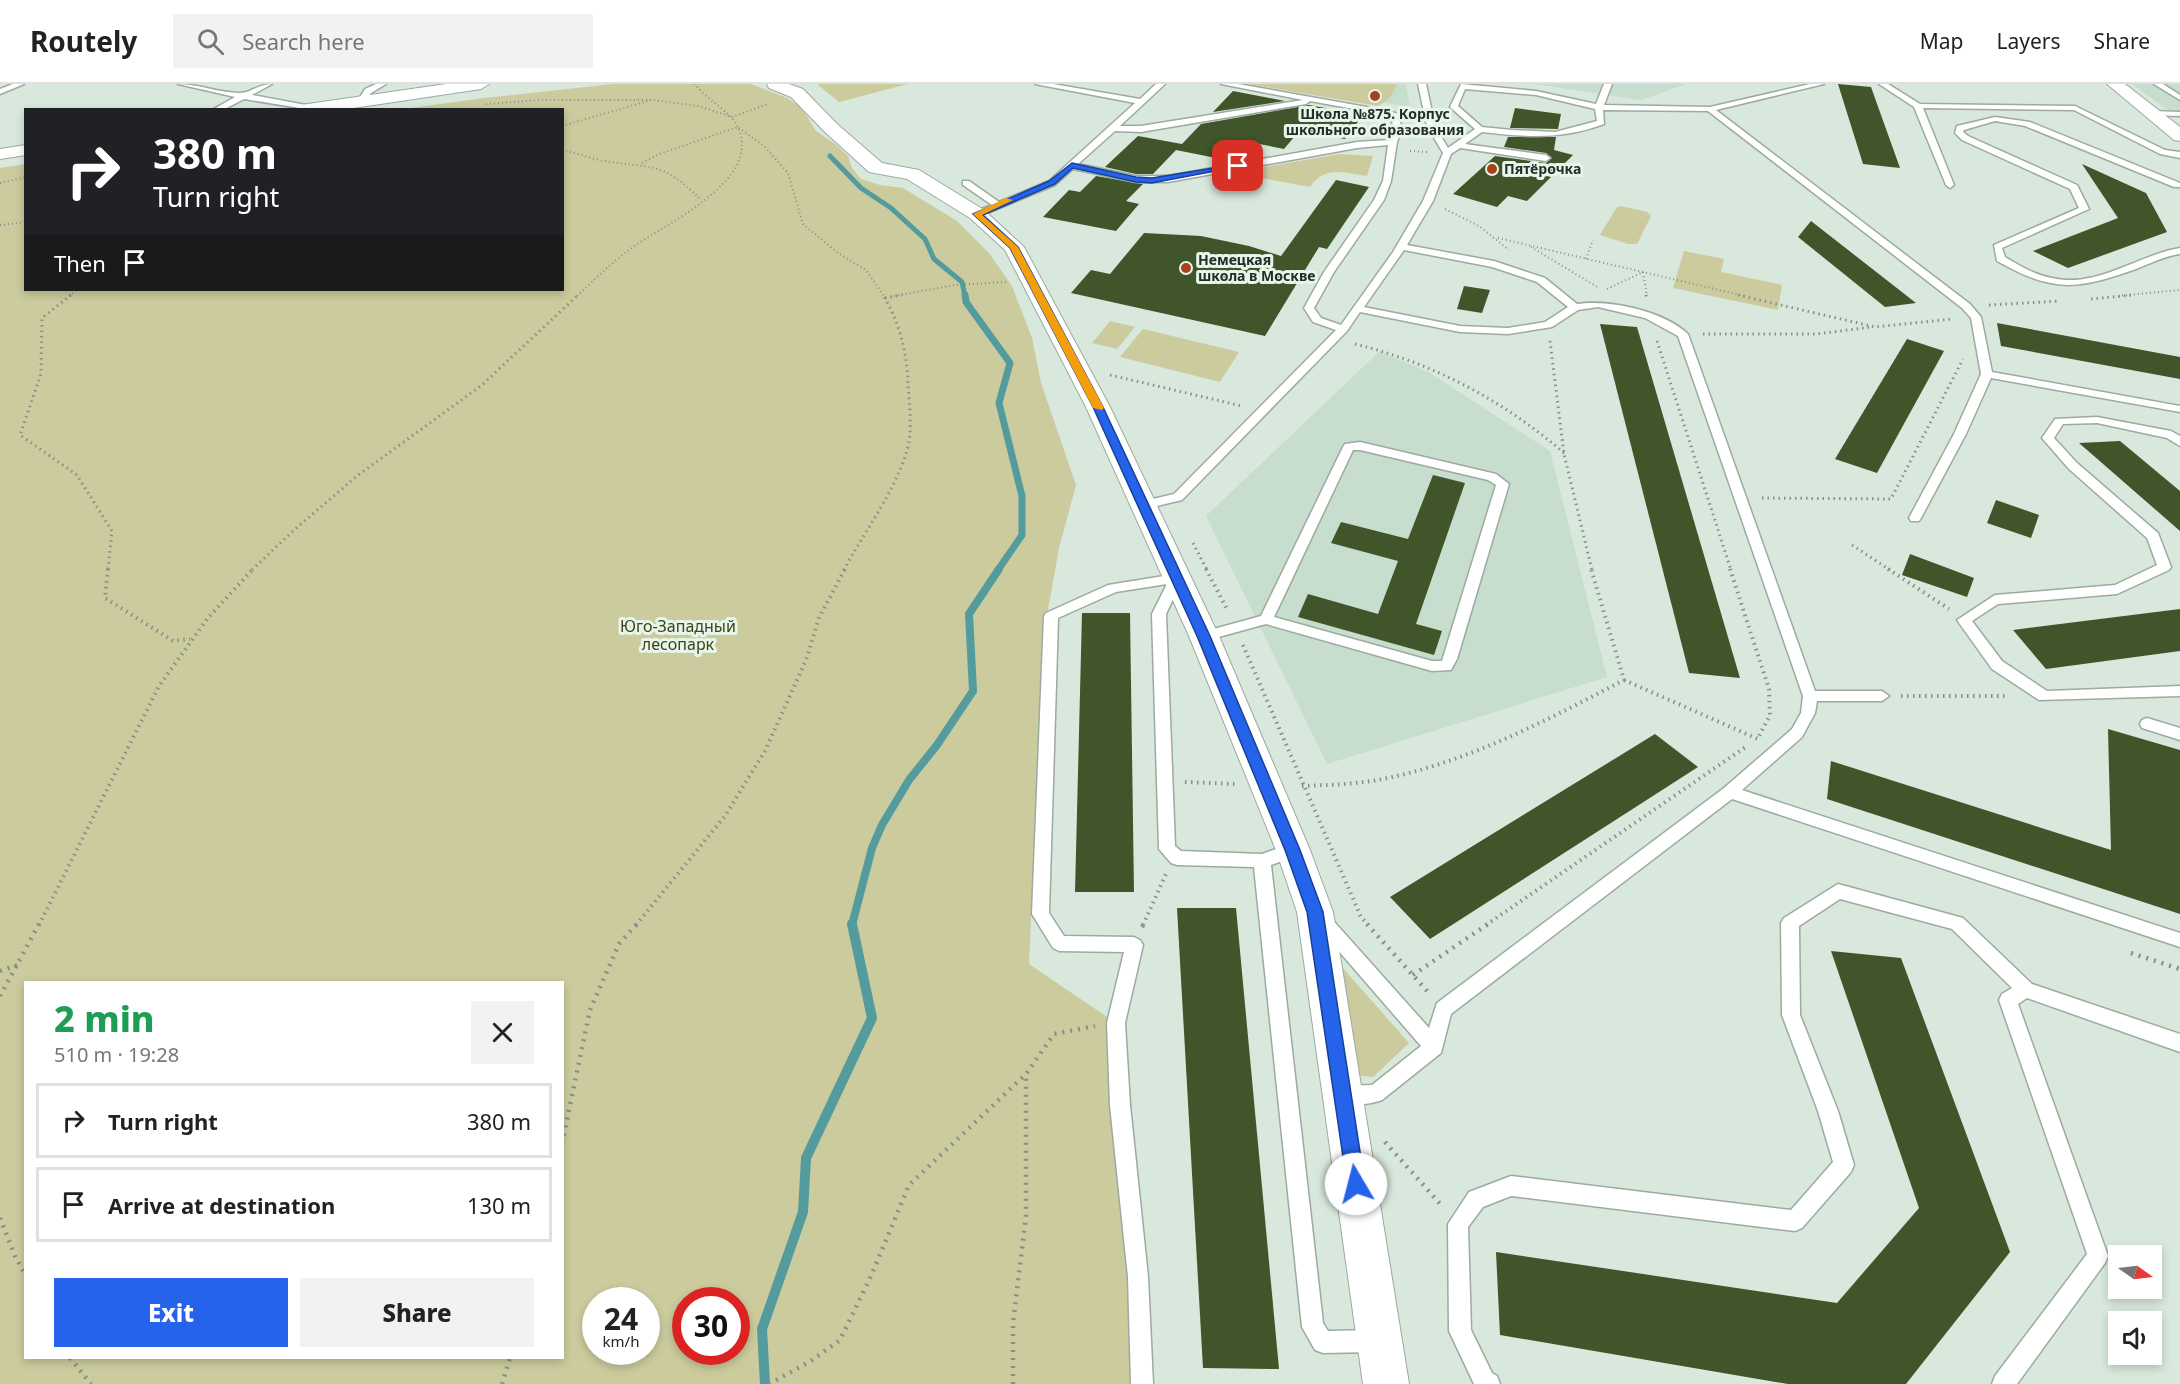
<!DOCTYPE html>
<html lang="en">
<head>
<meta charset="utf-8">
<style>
	body { margin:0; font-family:"Noto Sans",sans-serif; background:#f2f2f2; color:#222; height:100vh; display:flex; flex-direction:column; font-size:22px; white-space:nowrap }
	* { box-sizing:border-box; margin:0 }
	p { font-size:20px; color:#767676 }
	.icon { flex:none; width:33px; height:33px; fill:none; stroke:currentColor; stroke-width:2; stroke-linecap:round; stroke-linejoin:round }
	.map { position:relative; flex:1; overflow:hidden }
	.side { position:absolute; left:24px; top:897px; width:540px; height:378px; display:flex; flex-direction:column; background:#fff; border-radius:0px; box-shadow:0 3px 9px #0003 }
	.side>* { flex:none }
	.hud { position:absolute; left:24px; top:24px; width:540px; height:183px; border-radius:0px; box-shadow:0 3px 9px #0003; background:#202124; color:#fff; overflow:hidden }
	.needle { width:39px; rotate:104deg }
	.buttons { position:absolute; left:2108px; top:1161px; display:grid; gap:12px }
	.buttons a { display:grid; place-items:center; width:54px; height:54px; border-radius:0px; background:#fff; box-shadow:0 3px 9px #0003; font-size:30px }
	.speed { position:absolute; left:582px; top:1203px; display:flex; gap:12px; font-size:30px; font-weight:700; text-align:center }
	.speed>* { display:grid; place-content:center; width:78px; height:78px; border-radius:50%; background:#fff; box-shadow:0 3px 9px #0003; line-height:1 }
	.speed small { font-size:15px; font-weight:400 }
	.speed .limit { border:9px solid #d22; background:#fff; color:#111 }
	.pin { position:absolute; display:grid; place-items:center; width:51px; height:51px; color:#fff; margin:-26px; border-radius:12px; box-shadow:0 3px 9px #0006 }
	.me { position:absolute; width:66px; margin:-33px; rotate:352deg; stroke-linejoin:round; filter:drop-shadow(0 0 4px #0008) }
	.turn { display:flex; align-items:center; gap:21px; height:126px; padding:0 30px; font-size:27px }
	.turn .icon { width:78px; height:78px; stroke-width:2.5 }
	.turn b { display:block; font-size:42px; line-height:51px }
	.then { display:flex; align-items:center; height:57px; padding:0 30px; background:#0003; gap:12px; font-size:22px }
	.round { display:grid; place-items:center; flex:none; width:63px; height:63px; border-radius:0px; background:#f2f2f2 }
	.headline { display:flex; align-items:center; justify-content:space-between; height:102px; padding:0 30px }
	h1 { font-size:36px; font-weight:800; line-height:45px; color:#1e9e55 }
	.primary-button { display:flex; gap:12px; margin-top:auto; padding:12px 30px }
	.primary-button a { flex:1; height:69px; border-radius:0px; background:#2563eb; color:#fff; font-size:24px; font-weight:800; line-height:69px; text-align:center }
	.primary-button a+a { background:#f2f2f2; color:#222 }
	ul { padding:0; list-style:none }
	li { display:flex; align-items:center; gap:18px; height:75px; margin:0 12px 9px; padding:0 18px; border:3px solid #e0e0e0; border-radius:0px }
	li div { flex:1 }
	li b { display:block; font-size:22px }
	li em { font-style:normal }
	header { display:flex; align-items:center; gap:36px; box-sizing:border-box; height:84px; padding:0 30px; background:#fff; border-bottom:2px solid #e0e0e0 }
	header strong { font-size:28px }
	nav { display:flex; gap:33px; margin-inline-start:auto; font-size:21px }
	.search { width:420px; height:54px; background:#f2f2f2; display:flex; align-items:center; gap:15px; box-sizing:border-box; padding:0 21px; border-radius:0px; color:#767676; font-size:22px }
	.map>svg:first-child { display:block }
</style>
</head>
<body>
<header>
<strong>Routely</strong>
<div class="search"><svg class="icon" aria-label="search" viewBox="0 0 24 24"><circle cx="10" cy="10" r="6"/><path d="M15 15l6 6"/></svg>Search here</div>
<nav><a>Map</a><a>Layers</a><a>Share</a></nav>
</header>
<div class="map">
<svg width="2180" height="1300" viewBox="0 0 2180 1300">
	<rect width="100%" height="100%" fill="#d9e8dc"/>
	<g fill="#c7ddcd">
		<polygon points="1275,0 1406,0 1410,23"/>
		<polygon points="1533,0 1687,0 1641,16"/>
		<polygon points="2132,0 2180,0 2180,35"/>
		<polygon points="1380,267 1430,289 1550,367 1607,593 1327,680 1206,432"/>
	</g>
	<g fill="#cbcb9e" fill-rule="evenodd">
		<path d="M613 0H751L787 14 802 24 816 47 835 60 848 72 852 84 861 95 880 101 903 104 957 137 989 169 1012 202 1032 254 1041 299 1076 401 1059 464 1043 554 1029 880 1116 939 1139 1300H0V84L25 80 26 206H562V26L403 25 484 14ZM26 898H562V1274H26ZM596 1216H646V1268H596ZM686 1216H736V1268H686Z"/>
		<polygon points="817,0 908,0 839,18"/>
		<polygon points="1248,0 1397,0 1390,14 1378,22"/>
		<path d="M1340 70 1373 72 1367 92C1344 89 1325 81 1310 103L1257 93 1264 83Z"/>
		<polygon points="1621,122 1647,128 1651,132 1637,160 1628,160 1600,151 1617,123"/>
		<polygon points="1684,167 1724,175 1721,188 1782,201 1778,226 1673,204"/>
		<polygon points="1110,237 1135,243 1117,265 1092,259"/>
		<polygon points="1143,245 1239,268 1220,298 1120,273"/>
		<polygon points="1341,882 1409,959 1373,993 1355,991"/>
	</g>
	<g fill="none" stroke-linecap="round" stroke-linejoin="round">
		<polyline stroke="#549b9e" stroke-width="5" points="830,72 861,104 891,124 925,155 934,175 962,198 965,212"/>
		<polyline stroke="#549b9e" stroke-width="7" points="965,211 966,218 1010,279 999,319 1022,412 1022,451 998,486"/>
		<polyline stroke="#549b9e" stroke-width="8" points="852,841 872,764 882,741 909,696 937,661 973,607 969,530 999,485"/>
		<polyline stroke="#549b9e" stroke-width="10" points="765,1300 762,1245 803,1128 806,1074 872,934 852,840"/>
	</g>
	<g fill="#40552a">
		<polygon points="1838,0 1871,3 1900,84 1863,80"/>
		<polygon points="1233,7 1285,17 1213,28"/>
		<polygon points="1309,21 1363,31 1345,55 1300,46 1284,65 1239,56 1221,75 1176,66 1153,90 1136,90 1105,83 1138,52 1182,60 1201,40"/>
		<polygon points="1515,24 1561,30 1558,45 1510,44"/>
		<polygon points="1508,53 1556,53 1554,66 1573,71 1527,117 1508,112 1497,123 1453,110 1495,72 1546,79 1552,74 1546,69 1504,63"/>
		<polygon points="2082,80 2146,109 2167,148 2068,184 2033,167 2118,134"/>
		<polygon points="1096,92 1143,100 1126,117 1139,120 1116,147 1043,133 1069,106 1080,108"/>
		<polygon points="1336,96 1369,103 1327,165 1319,163 1265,252 1071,209 1091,186 1110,190 1144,149 1201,152 1249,162 1281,172"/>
		<polygon points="1811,137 1916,219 1885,223 1798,153"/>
		<polygon points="1464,202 1490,206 1482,229 1457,225"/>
		<polygon points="1997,239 2180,273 2180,295 2001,262"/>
		<polygon points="1600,240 1637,243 1740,594 1689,589"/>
		<polygon points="1907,255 1944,267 1877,389 1835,375"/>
		<polygon points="2120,357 2180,407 2180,447 2079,359"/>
		<polygon points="1433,391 1465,399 1416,540 1442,547 1434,571 1298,533 1308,510 1378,530 1398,477 1331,459 1341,438 1408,455"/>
		<polygon points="1996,416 2039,431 2031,454 1987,439"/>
		<polygon points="1910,470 1974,494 1967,513 1902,491"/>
		<polygon points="2180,525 2180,567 2046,585 2013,546"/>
		<polygon points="1082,529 1130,529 1134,808 1075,808"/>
		<polygon points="2108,645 2180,666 2180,830 1827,715 1831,677 2111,766"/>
		<polygon points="1655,650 1698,683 1430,855 1390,813"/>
		<polygon points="1177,824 1236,824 1279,1285 1203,1284"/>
		<polygon points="1831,867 1901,874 2010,1168 1906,1300 1788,1300 1500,1251 1496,1168 1837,1219 1919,1124"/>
	</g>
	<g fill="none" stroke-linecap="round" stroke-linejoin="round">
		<defs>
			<g id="lane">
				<polygon points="13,0 24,0 0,10 0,5"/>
				<path d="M178 0C199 0 219 9 240 9 250 9 259 0 272 0L252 11 322 24 312 26 244 15 223 26H212L235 13Z"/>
				<polygon points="376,0 386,0 371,9 364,20 358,20 357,18 365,5"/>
				<path d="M1035 0H1053L1140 15 1156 0H1165L1120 42H1141L1303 16 1221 0H1238L1389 27 1398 30 1402 45 1397 58 1391 97 1384 116 1334 188 1314 224 1321 234 1341 241 1393 168 1423 117 1443 69 1427 42 1418 0H1426L1435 42 1448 64 1475 45 1450 23 1461 0 1536 7 1596 20 1604 0H1612L1604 21 1710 23 1810 0H1824L1716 26 1970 220 1981 233 1992 288 2180 322V328L1991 294 1966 350 1921 434 1919 437H1911L1909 434 1954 350 1981 290 1971 234 1962 224 1708 27 1603 26 1604 40C1562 56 1525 53 1482 48L1465 60 1546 71 1550 74 1546 77 1460 64 1451 70 1433 117 1407 161 1494 177 1545 194 1577 220C1609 215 1664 227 1688 250L1815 607H1882L1889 612 1882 617H1817L1815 629 1802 653 1742 706 2180 849V863L1732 715 1451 930 1441 969 1382 1016C1369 1021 1348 1022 1335 1017L1333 1011 1335 1005 1342 1002 1372 1001 1421 962 1317 842 1314 837 1317 832 1323 830 1329 832 1429 944 1437 919 1724 704 1792 645 1801 629 1803 612 1678 252 1645 234 1598 223 1578 226 1552 243 1508 250 1460 248 1360 228 1347 247 1182 416 1144 425 1140 424 1138 421 1140 418 1174 410 1336 246 1313 238 1304 224 1324 188 1374 116 1383 97 1388 61 1357 64 1168 98H1136L1073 85 1055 101 980 132H974V128L992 121 963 101V97H969L999 118 1049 97 1135 19ZM1465 5 1536 11 1595 25 1597 37 1555 48 1512 46 1482 43 1458 22ZM1310 17 1387 31 1391 33 1394 45 1390 56 1357 58 1168 92H1136L1078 80 1115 47 1141 48 1306 20ZM1404 166 1492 183 1537 198 1568 223 1545 238 1508 244 1460 242 1364 223Z"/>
				<polygon points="1879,0 1888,0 1920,20 2075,22 2165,66 2180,68 2180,74 2160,70 2074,26 1923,24 1954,101 1950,104 1946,101 1914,23"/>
				<polygon points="2154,0 2163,0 2180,11 2180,16"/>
				<polygon points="2151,27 2180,28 2180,32 2148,31 2147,29"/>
				<path d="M1995 33 2030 38 2180 99V103H2174L2025 42 1995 37 1964 46 1963 48 1968 52 2077 101 2089 125 2002 164 2005 173C2020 182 2035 191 2052 194 2092 204 2132 176 2170 166L2180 164V170C2165 172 2151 179 2136 185 2076 206 2054 209 1997 177L1994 161 2079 124 2070 105 1962 56 1955 49 1957 42Z"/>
				<polygon points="2097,333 2171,347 2180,352 2180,362 2167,354 2097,339 2063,340 2054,354 2077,379 2158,449 2171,483 2169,486 2117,510 1998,520 1972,537 2002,577 2047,607 2180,602 2180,612 2039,616 1992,585 1957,536 1995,511 2115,501 2157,481 2147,454 2069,385 2042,354 2055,335"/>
				<path d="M1360 358 1496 390 1509 400 1457 575 1451 586 1432 587 1266 540 1204 557 1199 555 1197 552 1199 549 1261 532 1343 363 1345 360ZM1353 366H1360L1488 396 1496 401 1442 577H1432L1274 533Z"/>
				<polygon points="1176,490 1183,494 1166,530 1175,762 1181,767 1262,770 1293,759 1299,761 1301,766 1299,771 1271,781 1323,1239 1328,1247 1376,1246 1384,1249 1387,1257 1384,1265 1376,1268 1323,1269 1315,1266 1302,1243 1254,783 1177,781 1171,779 1159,765 1152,530 1167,500 1116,508 1058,534 1049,829 1064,852 1134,853 1140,856 1143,861 1125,939 1130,1021 1148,1193 1153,1300 1131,1300 1128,1193 1110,1021 1107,939 1124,868 1059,867 1053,864 1032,830 1044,532 1046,529 1108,501"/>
				<polygon points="2147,634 2180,644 2180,656 2142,644 2140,640 2142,636"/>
				<polygon points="1838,800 1963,834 2032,900 2180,950 2180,968 2027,914 2018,920 2108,1172 2105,1179 2017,1300 1992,1300 1995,1292 2087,1170 1999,916 2002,910 2012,904 1952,845 1840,815 1799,842 1800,931 1838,1027 1854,1081 1851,1088 1802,1144 1795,1147 1511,1112 1483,1123 1468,1143 1471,1246 1492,1289 1497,1292 1500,1300 1474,1300 1449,1247 1448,1140 1469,1108 1511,1092 1791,1126 1833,1078 1818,1027 1782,931 1781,839 1784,834"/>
			</g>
			<g id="street">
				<polygon points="446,0 489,0 481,5 340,26 293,26 301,21"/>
				<polygon points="767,0 789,0 803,5 837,40 882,79 919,86 984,126 1024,163 1110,323 1219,552 1310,766 1333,828 1409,1300 1363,1300 1297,828 1276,766 1189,552 1086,323 1005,166 970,134 907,95 869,88 825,48 791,13 769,4"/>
				<polygon points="2107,0 2125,0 2180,43 2180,57 2174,56"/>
				<polygon points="26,61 26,71 0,75 0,65"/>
			</g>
		</defs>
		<use href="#lane" stroke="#9caa9f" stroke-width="3"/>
		<use href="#street" stroke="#9caa9f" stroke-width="2"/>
		<g stroke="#869088" stroke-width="2" stroke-dasharray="1 3" stroke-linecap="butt">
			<polyline points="486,20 541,16 653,16 698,22 732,33 768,20"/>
			<polyline points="562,42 648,17"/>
			<path d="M562 67C575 68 586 73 599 76 650 86 660 74 701 116"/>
			<polyline points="1410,67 1427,68"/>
			<polyline points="642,79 659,70 738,43 765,63 788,89 803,140 838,169 866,186 884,212"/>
			<polyline points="0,99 26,93"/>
			<polyline points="1445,125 1479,142 1509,166"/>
			<polyline points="0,141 26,138"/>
			<polyline points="1498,154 1745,212"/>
			<polyline points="1531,163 1599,204"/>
			<polyline points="1586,175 1593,156"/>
			<polyline points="1607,205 1643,188 1647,212"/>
			<polyline points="69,212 77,206"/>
			<path d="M577 212C594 196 610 180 629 166 662 141 760 99 739 46 732 27 707 17 695 0"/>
			<polyline points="894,212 955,201 1006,198"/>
			<polyline points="2118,212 2180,206"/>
		</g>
		<g stroke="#869088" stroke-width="3" stroke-dasharray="1.5 4" stroke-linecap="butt">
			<polyline points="71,211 42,234 41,290 20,351 77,391 112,447 108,486"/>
			<polyline points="1646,211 1647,215"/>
			<polyline points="1738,211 1875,243 1952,235"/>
			<polyline points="885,214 902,211"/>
			<polyline points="2091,215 2133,211"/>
			<polyline points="1989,221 2060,217"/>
			<polyline points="1703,250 1816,250 1872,243"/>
			<polyline points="1550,257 1564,370 1592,486"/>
			<polyline points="1657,257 1731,486"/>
			<path d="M1355 260C1433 279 1504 317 1564 369"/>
			<polyline points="1110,291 1242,322"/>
			<polyline points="1762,414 1891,415 1963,275"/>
			<polyline points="1193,459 1207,486"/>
			<polyline points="1852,461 1890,486"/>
			<polyline points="252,486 294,446 357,392 482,301 578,211"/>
			<path d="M844 486C863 449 907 391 910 350 911 333 909 315 908 299 907 268 899 237 883 211"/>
		</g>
		<g stroke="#869088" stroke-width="4" stroke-dasharray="1.5 4.5" stroke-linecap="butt">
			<polyline points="108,485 105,514 173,557 190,555"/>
			<polyline points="1206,485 1228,527"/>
			<polyline points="1730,485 1769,605 1770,631 1758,654"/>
			<polyline points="1888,485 1949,525"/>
			<polyline points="1243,561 1361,833 1368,841"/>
			<polyline points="1624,596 1758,655"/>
			<polyline points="1901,612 2005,612"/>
			<polyline points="1185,698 1235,700"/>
			<path d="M1302 702C1331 701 1360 700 1388 694 1472 676 1549 635 1624 596L1591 485"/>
			<polyline points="39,841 159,602 207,535 253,485"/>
			<polyline points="636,841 725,732 765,667 806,576 819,534 845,485"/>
			<polyline points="1143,841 1166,790"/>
			<polyline points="1486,841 1747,662"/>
		</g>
		<g stroke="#869088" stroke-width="4.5" stroke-dasharray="2 6" stroke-linecap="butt">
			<polyline points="1367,840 1428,908"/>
			<polyline points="1142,843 1144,840"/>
			<polyline points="2131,869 2180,885"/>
			<polyline points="0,887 18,881"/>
			<polyline points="1413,891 1488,840"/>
			<polyline points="0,912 39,840"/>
			<polyline points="1385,1058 1442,1122"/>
			<polyline points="562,1059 590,926 619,860 637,840"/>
			<polyline points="0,1134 15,1172 26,1192"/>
			<polyline points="70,1274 91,1300"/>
			<polyline points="502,1300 510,1274"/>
			<polyline points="769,1300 811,1277 840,1256 871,1192 909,1101 1026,990 1054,950 1095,942"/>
			<polyline points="1013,1300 1013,1239 1026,1132 1026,991"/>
		</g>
		<use href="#lane" fill="#fff" fill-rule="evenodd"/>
		<use href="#street" fill="#fff" fill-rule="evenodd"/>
	</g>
	<polygon fill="#2563eb" stroke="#184099" stroke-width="1.5" points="1072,79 1136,93 1152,94 1238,80 1242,82 1152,99 1136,98 1073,84 1055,100 983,131 1018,163 1103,323 1210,552 1300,766 1323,828 1365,1100 1362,1107 1356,1109 1349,1107 1347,1100 1307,828 1285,766 1197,552 1093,323 1010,164 973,130 1049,97"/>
	<polygon fill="#f59e0b" points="1006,114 1013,116 982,131 1018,163 1104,324 1102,326 1093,324 1010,164 973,130"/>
	<g fill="#a8411b" stroke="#e6f6ea" stroke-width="2">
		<circle cx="1375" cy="12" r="6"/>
		<circle cx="1492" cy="85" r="6"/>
		<circle cx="1186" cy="184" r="6"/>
	</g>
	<g text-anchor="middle" stroke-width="6" stroke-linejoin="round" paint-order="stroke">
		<g font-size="14" font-weight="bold" fill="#262c27" stroke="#e6f6ea" text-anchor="start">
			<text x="1375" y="35" text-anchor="middle">Школа №875. Корпус<tspan x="1375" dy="16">школьного образования</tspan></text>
			<text x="1504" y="90">Пятёрочка</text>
			<text x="1198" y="181">Немецкая<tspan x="1198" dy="16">школа в Москве</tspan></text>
		</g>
		<g font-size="16" fill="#424117" stroke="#e6f6ea">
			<text x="678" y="548">Юго-Западный<tspan x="678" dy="18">лесопарк</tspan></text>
		</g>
	</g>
</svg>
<div class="buttons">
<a><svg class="needle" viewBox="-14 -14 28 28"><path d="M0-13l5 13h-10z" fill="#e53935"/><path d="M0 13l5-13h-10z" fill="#767676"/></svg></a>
<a><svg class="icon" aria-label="sound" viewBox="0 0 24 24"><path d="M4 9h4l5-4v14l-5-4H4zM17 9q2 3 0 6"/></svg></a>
</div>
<div class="speed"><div>24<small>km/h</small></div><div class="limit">30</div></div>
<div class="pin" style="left:1238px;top:82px;background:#d93025"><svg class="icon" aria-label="arrive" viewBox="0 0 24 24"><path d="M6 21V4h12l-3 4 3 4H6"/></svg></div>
<svg class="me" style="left:1356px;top:1100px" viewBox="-20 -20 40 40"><circle r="19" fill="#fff"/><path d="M0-13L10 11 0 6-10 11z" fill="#2563eb"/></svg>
<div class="hud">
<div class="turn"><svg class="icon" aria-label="right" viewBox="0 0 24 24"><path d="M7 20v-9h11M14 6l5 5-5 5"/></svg><div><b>380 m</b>Turn right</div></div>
<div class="then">Then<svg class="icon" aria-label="arrive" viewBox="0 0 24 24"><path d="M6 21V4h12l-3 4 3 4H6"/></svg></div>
</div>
<section class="side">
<div class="headline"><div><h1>2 min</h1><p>510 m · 19:28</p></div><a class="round"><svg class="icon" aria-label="close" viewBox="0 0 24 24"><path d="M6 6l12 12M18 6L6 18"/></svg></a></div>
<ul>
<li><svg class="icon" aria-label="right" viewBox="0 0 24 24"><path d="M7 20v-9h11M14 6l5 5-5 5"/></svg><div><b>Turn right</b></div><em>380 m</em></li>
<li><svg class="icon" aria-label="arrive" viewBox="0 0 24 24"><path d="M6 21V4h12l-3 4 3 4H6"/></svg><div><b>Arrive at destination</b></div><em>130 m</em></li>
</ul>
<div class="primary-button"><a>Exit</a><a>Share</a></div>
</section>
</div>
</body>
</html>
